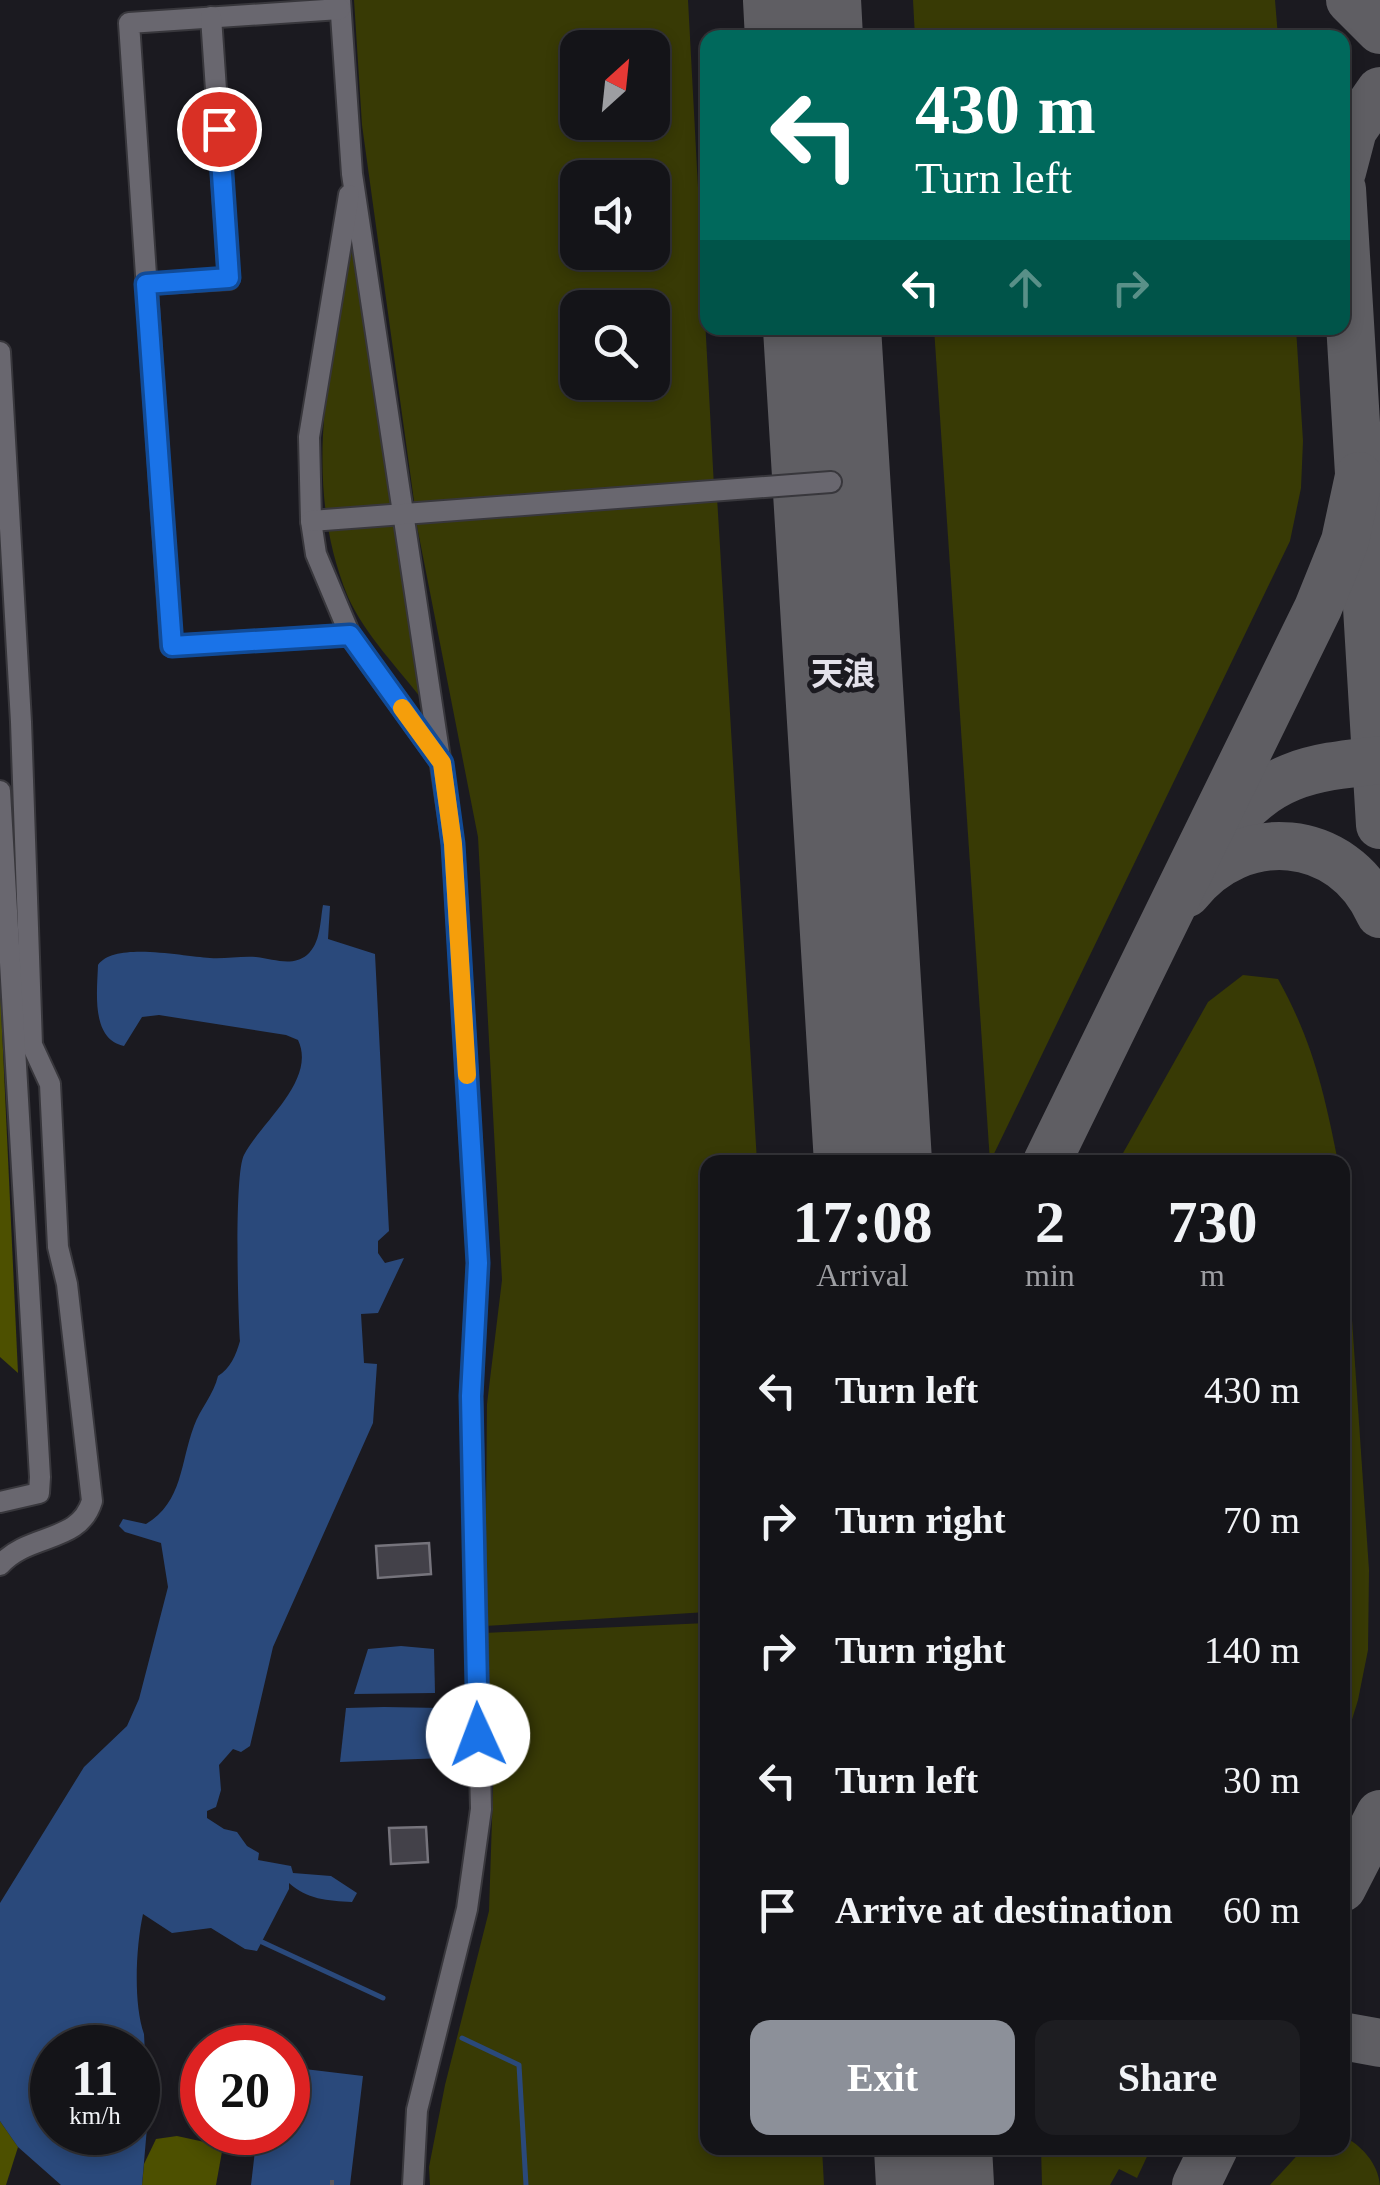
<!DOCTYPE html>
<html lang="en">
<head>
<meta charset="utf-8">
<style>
	body { margin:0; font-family:"Times New Roman","Noto Sans JP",serif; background:#1d1d21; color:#f1f3f6; height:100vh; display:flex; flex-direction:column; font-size:38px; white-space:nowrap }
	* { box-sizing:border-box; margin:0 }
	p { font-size:32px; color:#9d9ea2 }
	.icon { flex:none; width:55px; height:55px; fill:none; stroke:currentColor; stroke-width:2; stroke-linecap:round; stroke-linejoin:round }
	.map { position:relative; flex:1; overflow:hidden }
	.drawer { position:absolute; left:700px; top:1155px; width:650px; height:1000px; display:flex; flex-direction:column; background:#141418; border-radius:20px; box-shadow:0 5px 15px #0003,0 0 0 2px #333337 }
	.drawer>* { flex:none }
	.banner { position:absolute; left:700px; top:30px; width:650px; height:305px; border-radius:20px; box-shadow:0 5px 15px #0003,0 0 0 2px #333337; background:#00695c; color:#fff; overflow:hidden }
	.needle { width:65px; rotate:27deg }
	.fabs { position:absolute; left:560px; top:30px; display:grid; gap:20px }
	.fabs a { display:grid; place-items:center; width:110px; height:110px; border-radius:20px; background:#141418; box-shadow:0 5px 15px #0003,0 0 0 2px #333337; font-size:50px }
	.speed { position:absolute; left:30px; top:2025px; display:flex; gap:20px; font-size:50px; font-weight:700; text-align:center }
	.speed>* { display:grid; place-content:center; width:130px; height:130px; border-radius:50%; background:#141418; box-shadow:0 5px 15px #0003,0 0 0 2px #333337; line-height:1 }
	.speed small { font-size:25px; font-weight:400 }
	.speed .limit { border:15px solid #d22; background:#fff; color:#111 }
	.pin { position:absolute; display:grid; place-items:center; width:85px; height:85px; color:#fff; margin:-42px; border:5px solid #fff; border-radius:50%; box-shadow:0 2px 10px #0007 }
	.me { position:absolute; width:110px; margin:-55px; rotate:358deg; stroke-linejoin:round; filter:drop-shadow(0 0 8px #0008) }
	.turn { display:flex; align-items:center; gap:35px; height:210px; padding:0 50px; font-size:45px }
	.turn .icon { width:130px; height:130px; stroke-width:2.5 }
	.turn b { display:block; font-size:70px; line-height:85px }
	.lanes { display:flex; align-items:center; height:95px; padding:0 50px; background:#0003; justify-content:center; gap:50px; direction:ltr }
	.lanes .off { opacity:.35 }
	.eta { display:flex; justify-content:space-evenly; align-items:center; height:170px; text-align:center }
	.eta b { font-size:60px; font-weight:600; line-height:70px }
	.button { display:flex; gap:20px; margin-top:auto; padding:20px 50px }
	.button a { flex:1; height:115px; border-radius:20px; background:#8c9099; color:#fff; font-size:40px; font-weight:600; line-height:115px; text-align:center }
	.button a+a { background:#1d1d21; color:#f1f3f6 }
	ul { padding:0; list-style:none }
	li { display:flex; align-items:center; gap:30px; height:130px; padding:0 50px }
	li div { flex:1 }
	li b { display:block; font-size:38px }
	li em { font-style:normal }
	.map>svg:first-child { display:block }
</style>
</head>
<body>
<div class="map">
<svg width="1380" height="2185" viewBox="0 0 1380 2185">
	<rect width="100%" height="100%" fill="#1b1a20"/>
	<g fill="#383a05" fill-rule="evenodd">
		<path d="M354 0H688L714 487 415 508 362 125ZM578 48H652V122H578ZM578 178H652V252H578ZM578 308H652V382H578Z"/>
		<polygon points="913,0 1275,0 1278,37 915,37"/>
		<path d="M352 250 424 702C399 669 365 635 348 597 301 483 329 365 352 250Z"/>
		<polygon points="934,328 1296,328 1303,441 1301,488 1290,541 990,1162"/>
		<polygon points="717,497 757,1162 708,1162 707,1612 485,1626 487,1404 502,1280 478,837 415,516"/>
		<path d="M1243 975 1278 979C1313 1042 1324 1092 1338 1162H1118L1208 1002Z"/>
		<polygon points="1343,1187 1369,1570 1368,1650 1358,1700 1343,1749"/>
		<polygon points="707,1623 708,2148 822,2148 824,2185 430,2185 429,2167 445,2085 489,1911 494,1759 484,1633"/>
		<path d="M1343 2136C1361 2145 1378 2163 1380 2185H1270L1304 2148H1342Z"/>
		<polygon points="1041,2148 1151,2148 1137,2178 1119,2169 1110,2185 1042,2185"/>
	</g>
	<g fill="#4d5000">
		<polygon points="0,986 18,1373 0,1357"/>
		<polygon points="0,2121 18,2147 6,2185 0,2185"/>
		<polygon points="177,2136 223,2146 216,2185 142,2185 144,2164 156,2139"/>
	</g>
	<g fill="#2a497b" fill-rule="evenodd">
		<path d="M323 905 330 906 328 939 375 954 389 1231 378 1241V1253L385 1263 404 1258 378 1313 361 1314 364 1363 377 1364 373 1423 273 1647 250 1746 241 1752 233 1749 219 1765 221 1790 216 1807 207 1811V1818L224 1829 237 1832 247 1846 259 1853 258 1860 291 1866 293 1873 331 1876 357 1893 352 1902C328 1901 306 1899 289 1883V1889L257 1951 245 1949 211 1928 172 1933 143 1914C136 1946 133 2003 144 2034L148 2116 142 2185H61L18 2147 0 2121V1903L84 1767 127 1726 139 1699 168 1587 161 1543 125 1532 119 1526 123 1519 146 1524C183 1502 180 1463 194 1426 200 1409 214 1394 218 1376 230 1369 236 1355 240 1341 238 1312 234 1174 244 1155 261 1122 317 1080 298 1040L286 1035 159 1015 142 1017 124 1046C91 1039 97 993 98 965 115 941 184 957 210 958 225 959 240 956 256 957 274 959 292 967 307 955 321 943 320 921 323 905ZM52 2048H138V2132H52Z"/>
		<polygon points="401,1646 434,1649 435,1693 354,1694 368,1649"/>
		<polygon points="384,1707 441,1708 444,1758 340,1762 346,1708"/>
		<polygon points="288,2067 363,2076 350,2185 251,2185 257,2133 288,2132"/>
	</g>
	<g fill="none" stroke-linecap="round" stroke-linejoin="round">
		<g stroke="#2a497b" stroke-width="5">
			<polyline points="262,1942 383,1998"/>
			<polyline points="462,2038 519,2065 526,2185"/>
		</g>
		<g stroke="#5f5e63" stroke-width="48">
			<polyline points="1350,0 1380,30"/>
			<polyline points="1342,172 1353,130 1380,91"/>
			<polyline points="1342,189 1380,825"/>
			<path d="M1221 833C1270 774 1305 768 1380 760"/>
			<path d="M1187 893C1241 824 1343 831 1380 914"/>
			<polyline points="1047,1162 1318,608 1345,541 1359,476"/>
			<polyline points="1342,1888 1380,1814"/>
			<polyline points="1342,2036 1380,2043"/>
			<polyline points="1196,2185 1214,2148"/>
		</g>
		<g stroke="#5f5e63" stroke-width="118">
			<polyline points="802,0 804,38"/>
			<polyline points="822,328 873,1162"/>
			<polyline points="933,2148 935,2185"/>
		</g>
	</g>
	<g fill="#434149" stroke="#76747c" stroke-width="2.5">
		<polygon points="429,1543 431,1574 378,1578 376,1546"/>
		<polygon points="426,1827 428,1862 391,1864 389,1828"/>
	</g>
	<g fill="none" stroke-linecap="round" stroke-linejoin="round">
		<defs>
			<g id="minor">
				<polyline points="340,0 352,174 453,845 478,1263 471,1397 481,1809 467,1909 417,2110 413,2185"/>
				<polyline points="340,9 129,23 171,646 350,635"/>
				<polyline points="349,195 309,437 311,521 316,554 350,635 438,758"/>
				<polyline points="146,284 229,279 211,17"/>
				<path d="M0 352 21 722 32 1045 50 1084 58 1247 67 1284 92 1501C79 1544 30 1532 0 1565"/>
				<polyline points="311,521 831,482"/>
				<polyline points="0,791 40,1477 39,1493 0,1502"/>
			</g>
		</defs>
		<use href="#minor" stroke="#38373c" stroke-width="24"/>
		<polyline stroke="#5a585e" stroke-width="4" stroke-dasharray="5 8" stroke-linecap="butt" points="332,2185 332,2174"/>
		<use href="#minor" stroke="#69676f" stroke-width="20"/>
	</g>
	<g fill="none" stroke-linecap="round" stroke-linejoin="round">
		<defs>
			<polyline id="route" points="219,129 229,278 146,284 172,646 350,635 442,763 453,844 478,1263 471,1396 478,1735"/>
		</defs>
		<use href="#route" stroke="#114b97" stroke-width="25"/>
		<use href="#route" stroke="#1a73e8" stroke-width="18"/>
		<polyline stroke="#f59e0b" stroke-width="18" points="402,708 442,763 453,844 467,1075"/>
	</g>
	<g text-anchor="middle" stroke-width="10" stroke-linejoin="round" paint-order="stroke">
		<g font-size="32" font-weight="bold" fill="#e3e1ea" stroke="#1b1a20">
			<text x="843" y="685">天浪</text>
		</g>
	</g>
</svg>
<div class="fabs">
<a><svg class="needle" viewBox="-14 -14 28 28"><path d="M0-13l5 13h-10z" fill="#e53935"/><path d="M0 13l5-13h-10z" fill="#9d9ea2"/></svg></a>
<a><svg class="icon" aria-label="sound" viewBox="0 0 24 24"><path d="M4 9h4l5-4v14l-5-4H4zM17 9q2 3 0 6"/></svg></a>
<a><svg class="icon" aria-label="search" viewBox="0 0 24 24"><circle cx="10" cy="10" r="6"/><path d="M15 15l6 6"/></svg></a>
</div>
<div class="speed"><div>11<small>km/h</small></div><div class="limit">20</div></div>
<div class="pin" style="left:219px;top:129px;background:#d93025"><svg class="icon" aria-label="arrive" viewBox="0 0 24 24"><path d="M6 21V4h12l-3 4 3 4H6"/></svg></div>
<svg class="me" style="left:478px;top:1735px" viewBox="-20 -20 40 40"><circle r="19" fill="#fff"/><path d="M0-13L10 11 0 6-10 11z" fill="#1a73e8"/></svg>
<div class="banner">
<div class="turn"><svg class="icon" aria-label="left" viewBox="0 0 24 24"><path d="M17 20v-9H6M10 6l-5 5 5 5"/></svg><div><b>430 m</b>Turn left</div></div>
<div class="lanes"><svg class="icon" aria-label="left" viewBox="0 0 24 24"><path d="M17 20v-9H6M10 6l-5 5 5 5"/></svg><svg class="icon off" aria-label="ahead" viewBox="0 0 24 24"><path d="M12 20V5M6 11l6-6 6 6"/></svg><svg class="icon off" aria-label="right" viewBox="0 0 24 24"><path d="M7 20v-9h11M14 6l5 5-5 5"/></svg></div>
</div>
<section class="drawer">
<div class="eta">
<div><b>17:08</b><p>Arrival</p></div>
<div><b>2</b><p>min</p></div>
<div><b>730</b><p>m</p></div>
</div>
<ul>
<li><svg class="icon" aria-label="left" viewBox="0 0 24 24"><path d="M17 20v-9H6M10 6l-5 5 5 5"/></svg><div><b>Turn left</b></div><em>430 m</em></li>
<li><svg class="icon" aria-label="right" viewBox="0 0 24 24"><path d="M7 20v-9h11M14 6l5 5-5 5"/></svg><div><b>Turn right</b></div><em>70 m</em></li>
<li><svg class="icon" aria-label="right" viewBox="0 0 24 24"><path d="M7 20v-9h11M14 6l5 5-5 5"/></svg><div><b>Turn right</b></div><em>140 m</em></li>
<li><svg class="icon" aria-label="left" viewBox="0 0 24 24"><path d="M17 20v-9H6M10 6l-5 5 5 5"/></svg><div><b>Turn left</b></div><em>30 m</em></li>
<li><svg class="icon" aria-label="arrive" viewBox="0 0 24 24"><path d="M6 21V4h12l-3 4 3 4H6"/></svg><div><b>Arrive at destination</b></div><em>60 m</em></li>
</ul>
<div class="button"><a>Exit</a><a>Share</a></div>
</section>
</div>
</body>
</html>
